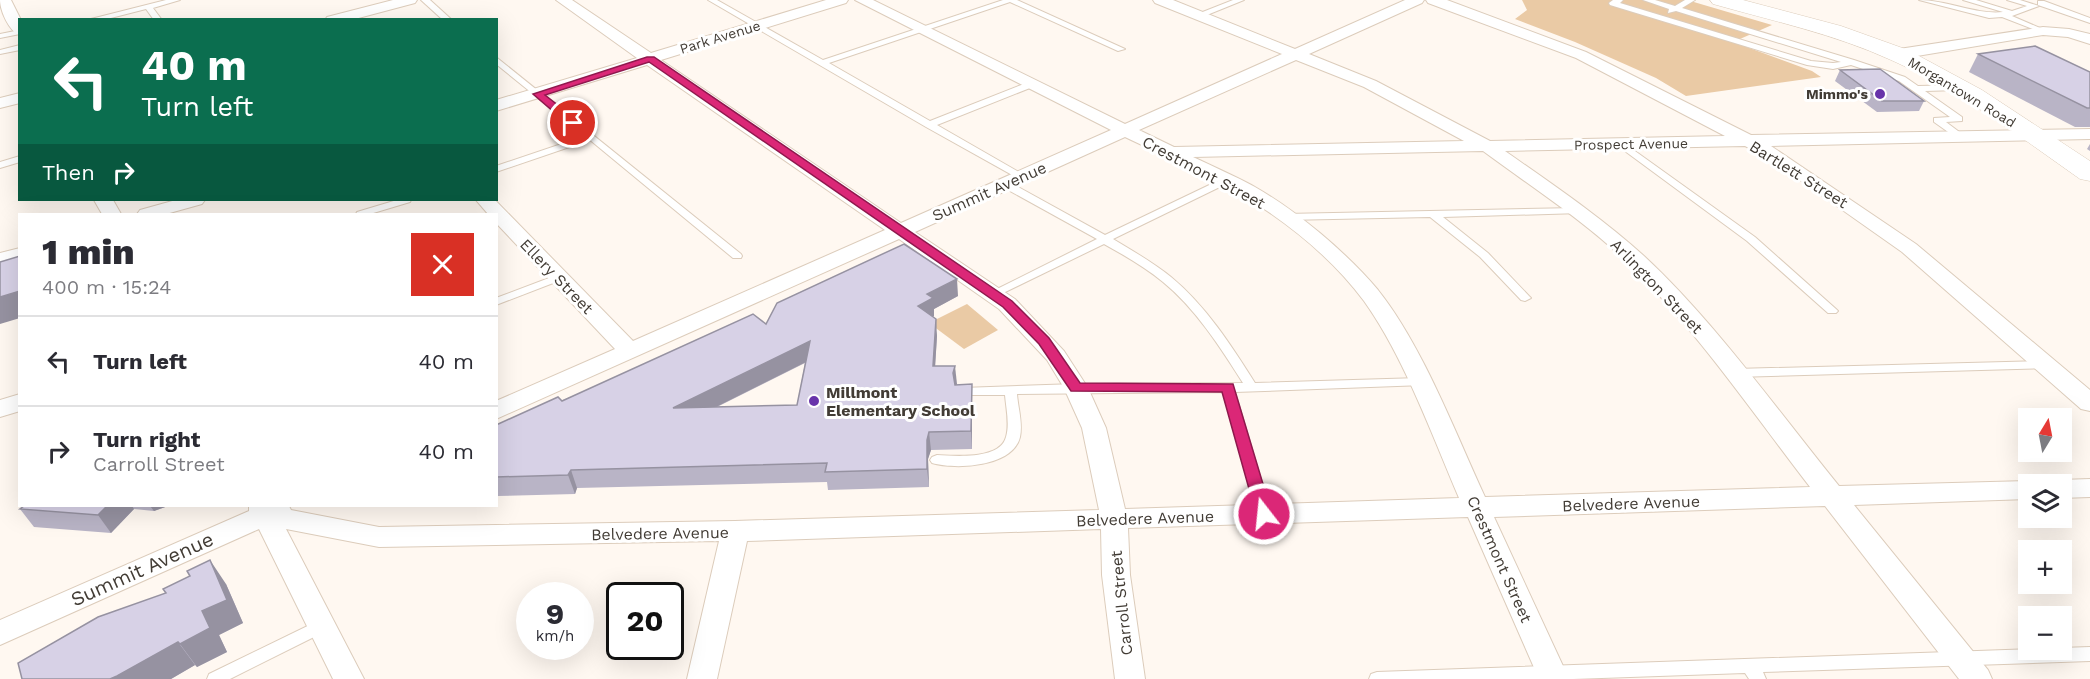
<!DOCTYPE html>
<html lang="en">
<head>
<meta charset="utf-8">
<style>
	body { margin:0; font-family:"Work Sans",sans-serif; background:#f2f2f3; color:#2b2b33; height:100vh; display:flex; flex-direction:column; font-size:22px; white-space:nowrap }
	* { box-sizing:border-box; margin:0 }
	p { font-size:20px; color:#7c7c81 }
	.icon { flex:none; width:33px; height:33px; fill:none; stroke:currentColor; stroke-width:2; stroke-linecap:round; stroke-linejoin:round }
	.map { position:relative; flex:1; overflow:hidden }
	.drawer { position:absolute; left:18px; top:213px; width:480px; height:294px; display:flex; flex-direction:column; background:#fff; border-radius:0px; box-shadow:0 6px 24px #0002 }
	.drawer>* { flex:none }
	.hud { position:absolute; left:18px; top:18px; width:480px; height:183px; border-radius:0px; box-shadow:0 6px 24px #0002; background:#0b6e4f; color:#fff; overflow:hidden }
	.needle { width:39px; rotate:10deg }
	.buttons { position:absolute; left:2018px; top:408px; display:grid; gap:12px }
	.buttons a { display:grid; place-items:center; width:54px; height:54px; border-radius:0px; background:#fff; box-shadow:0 6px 24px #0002; font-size:30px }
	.speed { position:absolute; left:516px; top:582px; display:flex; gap:12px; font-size:30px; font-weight:700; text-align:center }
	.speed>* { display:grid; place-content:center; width:78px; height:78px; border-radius:50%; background:#fff; box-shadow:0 6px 24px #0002; line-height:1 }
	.speed small { font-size:15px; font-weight:400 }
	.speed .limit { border:3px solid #111; border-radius:9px; background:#fff; color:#111 }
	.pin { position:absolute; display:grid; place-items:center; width:51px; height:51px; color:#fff; margin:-26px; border:3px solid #fff; border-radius:50%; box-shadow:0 2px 6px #0007 }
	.me { position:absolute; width:66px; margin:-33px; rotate:344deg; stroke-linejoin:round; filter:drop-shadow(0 0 4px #0008) }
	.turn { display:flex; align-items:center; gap:21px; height:126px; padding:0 24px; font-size:27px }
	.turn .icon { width:78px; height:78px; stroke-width:2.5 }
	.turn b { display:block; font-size:42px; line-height:51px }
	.then { display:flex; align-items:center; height:57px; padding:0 24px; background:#0003; gap:12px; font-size:22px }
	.round { display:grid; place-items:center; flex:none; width:63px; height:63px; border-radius:0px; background:#f2f2f3 }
	.head { display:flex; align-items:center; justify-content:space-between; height:102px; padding:0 24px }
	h1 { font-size:36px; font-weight:800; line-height:45px }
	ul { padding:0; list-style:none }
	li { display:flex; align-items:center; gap:18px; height:90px; padding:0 24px; border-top:2px solid #e1e1e2 }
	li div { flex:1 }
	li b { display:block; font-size:22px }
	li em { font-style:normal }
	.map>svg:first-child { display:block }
</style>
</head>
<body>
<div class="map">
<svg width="2090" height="679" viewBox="0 0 2090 679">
	<rect width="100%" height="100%" fill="#fff8f1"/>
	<g fill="#eacaa5">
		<polygon points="1522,0 1687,0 1772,25 1733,42 1812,71 1821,77 1686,96 1656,78 1575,42 1515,19 1527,10"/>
		<polygon points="967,304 998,330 964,349 929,323"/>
	</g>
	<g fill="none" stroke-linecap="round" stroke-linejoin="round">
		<defs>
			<g id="service">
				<polygon points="166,0 180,0 153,8 162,20 154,20 146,9 103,20 87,20"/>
				<polygon points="421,0 430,0 452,20 443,20"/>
				<polygon points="708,0 717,0 823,60 1003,0 1017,0 1125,49 1118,51 1010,2 829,63 930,121 1029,82 1035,82 1035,86 937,125 1024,175 1026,177 1021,180 926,127"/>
				<polygon points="1233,0 1244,0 1202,17 1195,15"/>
				<polygon points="1613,0 1623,0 1620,3 1811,61 1833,63 1841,62 1676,11 1668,13 1669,9 1643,0 1655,0 1675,6 1685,0 1695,0 1682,8 1854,60 1905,77 1918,86 1962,85 1963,87 1959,90 1925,91 1962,117 1962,121 1946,122 1966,137 1964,139 1958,139 1934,122 1934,118 1950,117 1899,81 1851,65 1833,69 1807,65 1610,5 1609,3"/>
				<path d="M1919 0C1948 0 1975 15 2003 12L1963 0H1976L2012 11 2027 6 2007 0H2020L2039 6 2012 16 2047 31 2043 33 2002 17 1989 18Z"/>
				<polygon points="2038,1 2044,1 2090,18 2090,23 2038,5"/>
				<polygon points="20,30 20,34 0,38 0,34"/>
				<polygon points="20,45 20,50 0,54 0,50"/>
				<polygon points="496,57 741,254 742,256 741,258 733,258 590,140 496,172 496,166 585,136 496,64"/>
				<polygon points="1621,141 1755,237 1836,309 1838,311 1836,313 1828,313 1747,241 1618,146 1616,144"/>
				<polygon points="20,156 20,162 0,168 0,162"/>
				<path d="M1226 177 1231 180 1230 182 1113 239C1133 251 1154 263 1171 277 1206 306 1231 345 1255 383L1420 378 1424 379 1426 382 1424 385 1235 392 1271 514 1269 518 1264 519 1259 518 1257 514 1223 392 1017 394C1018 408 1023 423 1020 437 1013 467 956 470 932 463L930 460 932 457 937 455C955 456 1000 460 1006 437 1010 424 1006 408 1005 395H958L956 392 958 389 962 388 1076 384 1243 383C1220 347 1196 309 1163 282 1145 267 1124 255 1104 244L997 296H989L987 294 1097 239 1001 186V182H1009L1105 235Z"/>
				<polygon points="397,200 411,200 410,202 370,214 356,214 357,212"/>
				<polygon points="1577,208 1581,209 1582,211 1581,213 1443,217 1488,253 1529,296 1531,298 1525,301 1521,300 1480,257 1430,217 1285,220 1280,217 1285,214"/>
				<polygon points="557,275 561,276 563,278 561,280 496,305 496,298"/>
				<polygon points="2045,361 2051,365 2049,368 1735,377 1729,373 1735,369"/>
				<polygon points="322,619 328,620 330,625 328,630 230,679 207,679 209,674"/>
				<polygon points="2090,647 2090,661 1763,672 1766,679 1749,679 1745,673 1573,679 1369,679 1371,674 1377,672"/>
			</g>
			<g id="minor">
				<path d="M0 0H11L21 20H20V35C9 32 0 10 0 0Z"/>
				<polygon points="393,0 417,0 415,3 351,20 325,20 327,17"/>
				<path d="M556 0H572L651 53 826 0H848L846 3 661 60 901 223 1111 130 855 0H873L1125 124 1282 54 1155 3 1153 0H1173L1295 49 1405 0H1424L1422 3 1309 54 1376 81 1490 141 1725 136 1576 58 1428 3 1426 0H1447L1586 52 1751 135 2090 129V139L1771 146 1916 244 2090 390V411L2081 409 1902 252 1770 159 1745 146 1505 151C1552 184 1601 217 1644 256 1715 322 1778 411 1839 486L2028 481 2037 483 2028 484V499L1854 505 1988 670 1992 679H1959L1825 506 1494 517 1569 679H1539L1468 517 1128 528 1130 575 1145 679H1115L1102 575 1101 529 747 541 717 679H687L719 541 379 547 286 529 364 679H333L259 529 0 645V620L249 511V506H289L291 510 379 527 735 521 1099 510 1082 428 1064 388 1047 360 999 309 899 239 496 419V401L615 349 496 223V214H488L476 200H495L633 341 885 230 647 65 496 111V100L637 58ZM1296 60 1364 87 1464 141 1174 147 1139 130ZM1125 137C1164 156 1207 173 1244 196 1288 223 1333 259 1364 301 1404 357 1432 435 1459 498L1125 509 1106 428 1088 388 1064 351 1015 299 915 232ZM1483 151C1533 188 1586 222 1630 265 1698 332 1752 412 1810 487L1485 497C1455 432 1422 345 1378 290 1347 253 1297 211 1255 187 1235 176 1214 167 1193 157Z"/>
				<polygon points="2043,27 2069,29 2090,34 2090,44 2068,37 2043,35 1899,59 1891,54 1899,49"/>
				<polygon points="20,93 20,103 0,108 0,98"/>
				<polygon points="94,200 113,200 121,214 102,214"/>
				<polygon points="176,200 205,200 202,204 166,214 137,214 140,210"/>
				<polygon points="20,248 20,261 0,266 0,253"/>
				<polygon points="20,394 20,411 0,417 0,400"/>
				<polygon points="2090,479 2090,497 2061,498 2061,484 2051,484 2061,480"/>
			</g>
			<path id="secondary" d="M1710 0H1743L1841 26 1908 50 1982 90 2090 161V181L2080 179C2020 137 1959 90 1891 60 1834 34 1773 21 1713 4Z"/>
		</defs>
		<use href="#service" stroke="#dcccbb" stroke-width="2"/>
		<use href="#minor" stroke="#dcccbb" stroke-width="2"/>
		<use href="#secondary" stroke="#dcccbb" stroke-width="1"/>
		<use href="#service" fill="#fff" fill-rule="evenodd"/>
		<use href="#minor" fill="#fff" fill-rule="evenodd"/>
		<use href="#secondary" fill="#fff" fill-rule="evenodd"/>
	</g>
	<g fill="#b9b4c6" fill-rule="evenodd">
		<polygon points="1978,54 2090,72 2090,127 2075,127 1969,72"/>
		<polygon points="1840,70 1924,101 1919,111 1877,112 1835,81"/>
		<polygon points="2090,144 2090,151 2087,149"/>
		<path d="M958 296 934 309V316L933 317 937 336 935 366 957 384 956 385 972 402V449L931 450 928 459 929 487 828 490 827 482 577 488 575 494 497 496 496 425 766 324ZM805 363 797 405 717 407Z"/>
		<polygon points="24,506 168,506 154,511 134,509 111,533 34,527 20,509"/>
		<polygon points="226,584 243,623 219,635 227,652 197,667 195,665 171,679 22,679"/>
	</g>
	<g fill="#9692a1">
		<polygon points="957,279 958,296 934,309 934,316 919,324 918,306 927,294"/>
		<polygon points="20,291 20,318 0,324 0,297"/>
		<polygon points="936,319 937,336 934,384 933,366"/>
		<polygon points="810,341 812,359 678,426 673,408"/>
		<polygon points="955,366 957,384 954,391 953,373"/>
		<polygon points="972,384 972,449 971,431"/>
		<polygon points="929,432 931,450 928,459 929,487 927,469 927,440"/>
		<polygon points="571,470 577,488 575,494 568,475"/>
		<polygon points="107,506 132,506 134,509 111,533 98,515"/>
		<polygon points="150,506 168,506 154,511"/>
		<polygon points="210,560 226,584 243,623 219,635 227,652 197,667 180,644 202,611"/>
		<polygon points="178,642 195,665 171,679 110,679"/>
	</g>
	<g fill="#d7d1e6" stroke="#9692a1" stroke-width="1.5" fill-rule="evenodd">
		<polygon points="2035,46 2090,72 2090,108 2087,108 1978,54"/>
		<polygon points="1880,69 1924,101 1882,101 1840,70"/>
		<path d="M904 244 957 279 927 294 933 298 918 306 936 319 933 366H955L953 373 955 385 972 384 971 431 929 432 927 440V469L825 472 827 463 571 470 568 475 496 477V425L558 397 562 401 753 314 766 324 777 303ZM810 341 797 405 673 408Z"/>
		<polygon points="20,256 20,291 0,297 0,262"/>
		<polygon points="24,506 107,506 98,515 20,509"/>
		<polygon points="210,560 227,600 202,611 210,628 180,644 178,642 117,676 110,679 22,679 18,663 98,617 166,593 163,589 190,576 187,571"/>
	</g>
	<polygon fill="#db2777" stroke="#8e194d" stroke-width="1.5" points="647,57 654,57 1012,301 1049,338 1080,383 1233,384 1272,514 1270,519 1258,519 1256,514 1222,392 1071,391 1039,344 1003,307 649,62 545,95 577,120 577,125 569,125 533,94"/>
	<g fill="#6833aa" stroke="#fff" stroke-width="2">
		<circle cx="1880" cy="94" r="6"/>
		<circle cx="814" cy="401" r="6"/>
	</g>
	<g text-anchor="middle" stroke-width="6" stroke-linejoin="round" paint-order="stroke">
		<g font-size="14" fill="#423c35" stroke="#fff">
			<text transform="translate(720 37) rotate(-17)" y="5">Park Avenue</text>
			<text transform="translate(1962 92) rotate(31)" y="5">Morgantown Road</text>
			<text transform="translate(1631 144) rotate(-1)" y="5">Prospect Avenue</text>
		</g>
		<g font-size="14" font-weight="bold" fill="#423c35" stroke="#fff" text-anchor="end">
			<text x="1868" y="99">Mimmo's</text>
		</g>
		<g font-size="16" fill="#423c35" stroke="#fff">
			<text transform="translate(1204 172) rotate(28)" y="6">Crestmont Street</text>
			<text transform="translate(1799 174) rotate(32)" y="6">Bartlett Street</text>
			<text transform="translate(989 191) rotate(-24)" y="6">Summit Avenue</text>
			<text transform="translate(557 276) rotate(46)" y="6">Ellery Street</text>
			<text transform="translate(1657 286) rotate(46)" y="6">Arlington Street</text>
			<text transform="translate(1631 503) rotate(-2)" y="6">Belvedere Avenue</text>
			<text transform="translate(1145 518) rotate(-2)" y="6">Belvedere Avenue</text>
			<text transform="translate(660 533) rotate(-1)" y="6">Belvedere Avenue</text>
			<text transform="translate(1500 559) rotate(66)" y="6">Crestmont Street</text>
			<text transform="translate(1121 603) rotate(-96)" y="6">Carroll Street</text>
		</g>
		<g font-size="16" font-weight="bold" fill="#423c35" stroke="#fff" text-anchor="start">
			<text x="826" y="398">Millmont<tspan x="826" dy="18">Elementary School</tspan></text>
		</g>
		<g font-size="20" fill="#423c35" stroke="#fff">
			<text transform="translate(142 569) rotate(-24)" y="7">Summit Avenue</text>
		</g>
	</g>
</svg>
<div class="buttons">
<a><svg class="needle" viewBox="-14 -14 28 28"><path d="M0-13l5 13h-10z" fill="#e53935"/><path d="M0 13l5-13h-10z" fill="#7c7c81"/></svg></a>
<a><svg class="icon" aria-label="layers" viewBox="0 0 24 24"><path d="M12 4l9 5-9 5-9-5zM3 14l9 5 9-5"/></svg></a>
<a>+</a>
<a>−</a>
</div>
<div class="speed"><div>9<small>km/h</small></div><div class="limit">20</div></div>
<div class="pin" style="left:573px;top:123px;background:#d93025"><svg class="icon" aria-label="arrive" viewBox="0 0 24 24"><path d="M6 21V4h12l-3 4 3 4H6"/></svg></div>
<svg class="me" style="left:1264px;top:514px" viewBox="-20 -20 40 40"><circle r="17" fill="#db2777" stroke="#fff" stroke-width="3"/><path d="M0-11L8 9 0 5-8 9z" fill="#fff"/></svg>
<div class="hud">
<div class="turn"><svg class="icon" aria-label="left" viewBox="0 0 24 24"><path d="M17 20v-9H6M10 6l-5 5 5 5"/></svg><div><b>40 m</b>Turn left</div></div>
<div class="then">Then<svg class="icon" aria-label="right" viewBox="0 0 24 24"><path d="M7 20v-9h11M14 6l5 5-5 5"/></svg></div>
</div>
<section class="drawer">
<div class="head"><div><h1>1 min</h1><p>400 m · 15:24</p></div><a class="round" style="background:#d93025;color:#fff"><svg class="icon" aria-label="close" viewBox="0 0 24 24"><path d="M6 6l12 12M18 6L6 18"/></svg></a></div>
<ul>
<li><svg class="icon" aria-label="left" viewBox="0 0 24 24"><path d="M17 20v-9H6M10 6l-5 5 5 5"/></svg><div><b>Turn left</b></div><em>40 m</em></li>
<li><svg class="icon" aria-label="right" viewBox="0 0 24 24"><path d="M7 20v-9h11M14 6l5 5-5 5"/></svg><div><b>Turn right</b><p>Carroll Street</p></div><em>40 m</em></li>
</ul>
</section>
</div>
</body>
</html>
